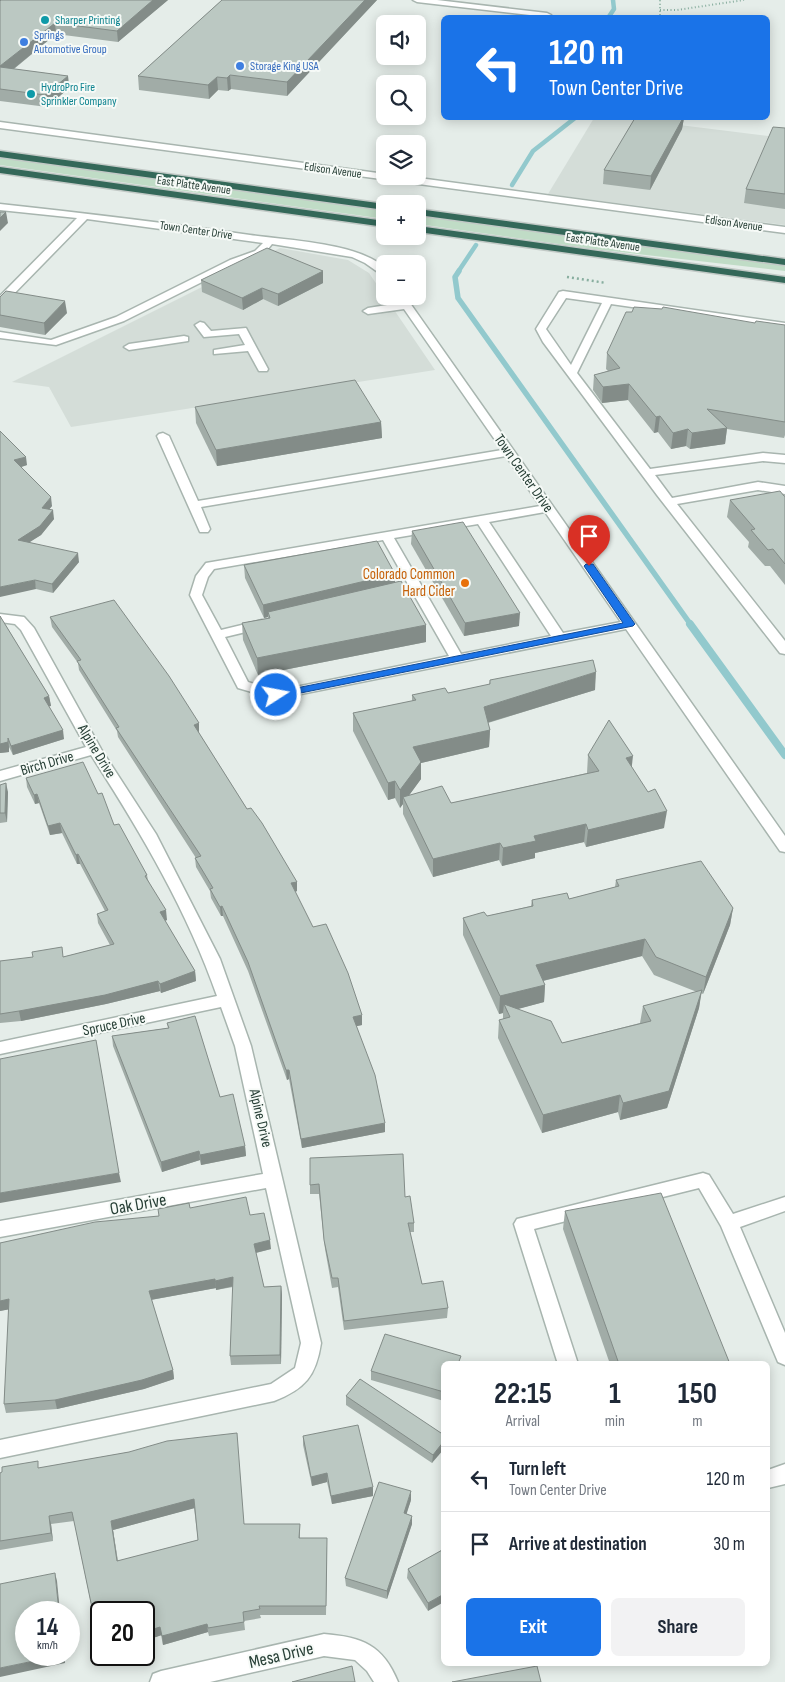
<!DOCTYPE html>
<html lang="en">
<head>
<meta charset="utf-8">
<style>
	body { margin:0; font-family:"Sofia Sans Condensed",sans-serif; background:#f2f2f3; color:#1f2937; height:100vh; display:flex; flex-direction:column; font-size:19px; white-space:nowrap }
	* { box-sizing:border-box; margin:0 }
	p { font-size:16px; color:#747a83 }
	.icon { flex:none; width:28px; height:28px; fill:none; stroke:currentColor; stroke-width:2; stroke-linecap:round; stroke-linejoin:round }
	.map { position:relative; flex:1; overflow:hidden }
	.details { position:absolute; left:441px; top:1361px; width:329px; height:305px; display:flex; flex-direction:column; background:#fff; border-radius:8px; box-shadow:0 2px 12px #0003 }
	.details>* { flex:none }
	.guide { position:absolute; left:441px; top:15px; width:329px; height:105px; border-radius:8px; box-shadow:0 2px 12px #0003; background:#1a73e8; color:#fff; overflow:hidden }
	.fabs { position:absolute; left:376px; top:15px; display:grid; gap:10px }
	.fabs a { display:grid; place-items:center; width:50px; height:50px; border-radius:8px; background:#fff; box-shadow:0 2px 12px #0003; font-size:25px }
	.speed { position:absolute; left:15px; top:1601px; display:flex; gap:10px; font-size:25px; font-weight:700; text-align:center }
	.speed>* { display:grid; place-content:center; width:65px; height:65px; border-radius:50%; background:#fff; box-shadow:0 2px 12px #0003; line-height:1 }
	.speed small { font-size:12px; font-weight:400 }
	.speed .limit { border:2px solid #111; border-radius:8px; background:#fff; color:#111 }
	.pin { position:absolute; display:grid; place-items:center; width:42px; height:42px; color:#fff; margin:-51px -21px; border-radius:50% 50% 50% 0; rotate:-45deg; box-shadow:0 0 5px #0007 }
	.pin .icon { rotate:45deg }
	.me { position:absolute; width:55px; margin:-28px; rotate:79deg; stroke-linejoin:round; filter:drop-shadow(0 0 4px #0008) }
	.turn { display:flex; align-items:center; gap:18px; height:105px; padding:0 25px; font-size:22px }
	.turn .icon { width:65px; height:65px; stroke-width:2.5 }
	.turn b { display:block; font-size:35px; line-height:42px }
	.eta { display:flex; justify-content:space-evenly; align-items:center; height:85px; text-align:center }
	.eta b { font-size:30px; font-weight:700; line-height:35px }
	.action { display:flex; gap:10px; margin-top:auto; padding:10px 25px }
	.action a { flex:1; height:58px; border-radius:8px; background:#1a73e8; color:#fff; font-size:20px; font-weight:700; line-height:58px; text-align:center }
	.action a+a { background:#f2f2f3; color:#1f2937 }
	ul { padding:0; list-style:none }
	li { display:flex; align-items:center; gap:15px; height:65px; padding:0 25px; border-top:1px solid #e0e1e3 }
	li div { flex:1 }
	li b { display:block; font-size:19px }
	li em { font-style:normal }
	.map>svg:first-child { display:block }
</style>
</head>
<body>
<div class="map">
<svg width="785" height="1682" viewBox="0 0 785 1682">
	<rect width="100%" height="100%" fill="#e5ede9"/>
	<g fill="#d4ddd8">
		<polygon points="594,118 623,118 785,138 785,225 548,194"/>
		<polygon points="280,248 348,260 369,273 435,370 71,427 49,387 12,382"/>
	</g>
	<g fill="#c0dcc6">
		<polygon points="0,156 385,210 385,219 0,165"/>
		<polygon points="418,214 785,265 785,271 594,249 418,224"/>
	</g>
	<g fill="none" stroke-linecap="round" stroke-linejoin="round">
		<g stroke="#92c9cd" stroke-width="4.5">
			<polyline points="608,18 614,9 613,0"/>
			<polyline points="512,185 533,151 575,118"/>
			<polyline points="458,272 476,245"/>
		</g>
		<polyline stroke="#92c9cd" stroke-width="5.5" points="459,271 455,277 458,298 691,625"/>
		<polyline stroke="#92c9cd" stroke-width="8" points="690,624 785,755"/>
		<defs>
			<g id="minor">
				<polygon points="413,0 437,0 547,13 551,15 547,17 417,2"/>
				<polygon points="0,122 385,174 385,176 404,176 785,227 785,233 0,128"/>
				<path d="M0 204C84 213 167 223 250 235 285 240 359 243 385 268V277L365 263 352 257 272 244 263 255 238 264 124 321 56 345 0 338V332L51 340 116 317 230 260 255 251 263 243 87 219 4 304 0 305V296L77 218 0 210Z"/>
				<path d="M563 291 785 323V329L611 304 577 373 650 469 763 453 785 455V463L763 461 655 475 672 498 758 482 785 486V494L758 490 677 504 785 641V654L780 653 657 495 543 342 536 329 559 292ZM566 298 602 303 571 365 546 329Z"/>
				<path d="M395 296H405L785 836V852L780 851 626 629 276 699 238 688 190 595 196 576 206 563 540 506 506 456 201 507 210 529 208 532H200L157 436 159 434 163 433 169 436 198 501 502 450 404 309 368 314 363 311 368 308 400 303ZM545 512 621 622 563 633 489 522ZM478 524 551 636 461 654 394 538ZM383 540 409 586 381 592 380 595 386 599 413 593 449 656 276 691 248 682 225 637 267 627 269 624 262 620 221 630 202 595 208 577 214 569Z"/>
				<polygon points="200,322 204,323 211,331 246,328 268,369 267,371 259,371 248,351 214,354 214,350 245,345 239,334 204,337 195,325"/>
				<polygon points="184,336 188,337 188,341 129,350 124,347 129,344"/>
				<path d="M0 614 24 617 34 628 101 749 156 834 220 959 251 1046 321 1343C316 1376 305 1389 274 1401L0 1458V1440L271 1384 295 1368 301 1343 266 1188 0 1237V1221L263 1174 235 1046 221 1007 0 1054V1042L217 996C187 910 140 831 91 755L0 781V771L86 747 21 630 15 624 0 622Z"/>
				<polygon points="703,1173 709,1175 733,1214 785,1197 785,1211 740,1227 785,1333 785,1365 778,1362 721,1226 699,1188 534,1229 578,1364 558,1364 514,1224 517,1219"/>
				<polygon points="785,1464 785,1484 768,1488 768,1470"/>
				<path d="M324 1634C362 1637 383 1645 398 1682H374L367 1671 355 1660 324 1656 210 1682H150L153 1674 161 1671Z"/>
			</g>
			<g id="highway">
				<polygon points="0,151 385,204 385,210 0,157"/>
				<polygon points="0,167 385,221 385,227 0,173"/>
				<polygon points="418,209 785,259 785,265 418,215"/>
				<polygon points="418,226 785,277 785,283 418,232"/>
			</g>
		</defs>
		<use href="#minor" stroke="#a8b5af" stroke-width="3"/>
		<use href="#highway" stroke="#c2c9c6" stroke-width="3"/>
		<g stroke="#88ae9f" stroke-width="2" stroke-dasharray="1 2.5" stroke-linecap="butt">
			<polyline points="660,10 677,10 744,0"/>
			<polyline points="658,18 660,16 660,0"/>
		</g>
		<polyline stroke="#88ae9f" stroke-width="2.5" stroke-dasharray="2 3" stroke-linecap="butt" points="567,277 606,283"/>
		<use href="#minor" fill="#fff" fill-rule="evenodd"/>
		<use href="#highway" fill="#346859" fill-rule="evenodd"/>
	</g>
	<g fill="#a1aca7" fill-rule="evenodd">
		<polygon points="168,0 118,42 56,34 14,69 68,76 69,88 47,107 0,101 0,1"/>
		<polygon points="222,0 377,0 287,96 231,89 228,91 218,90 209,99 139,90 138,76"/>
		<polygon points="635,118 684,118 682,129 650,190 603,184 604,170"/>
		<polygon points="785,128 785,209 744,203 746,189"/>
		<polygon points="323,271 323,283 278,306 263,299 243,310 202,292 201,280"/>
		<polygon points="0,297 67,313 45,335 0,327"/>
		<polygon points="755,323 785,325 785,435 784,438 727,429 725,444 690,449 686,446 671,449 658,432 654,433 628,400 602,403 593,390 594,375 608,371 606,369 607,353"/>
		<polygon points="195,407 381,422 382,438 217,466 196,423"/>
		<polygon points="0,431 27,465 21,467 52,506 49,509 54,519 41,535 29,542 79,562 53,593 36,589"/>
		<polygon points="784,496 785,496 785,585 770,566 765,566 748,547 749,542 727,517 730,500"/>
		<polygon points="412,531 519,626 464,636 411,544"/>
		<polygon points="244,565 395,582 426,642 258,675 243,640 242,623 268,618 268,617 264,618 245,578"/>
		<polygon points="0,616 49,696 51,706 49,706 64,739 13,755 9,747 9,752 0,753"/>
		<polygon points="50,617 199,733 247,809 297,882 297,891 295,892 362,1025 356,1026 385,1132 302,1148 289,1079 287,1080 248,971 223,916 221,916 211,898 210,891 196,867 195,858 196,858 118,737 117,731 79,670 78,663 52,627"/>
		<polygon points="490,680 595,690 488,723 490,730 489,747 421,763 421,779 409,795 451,803 587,773 588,755 631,766 664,828 586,847 584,842 535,853 535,858 502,866 499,860 433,877 403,814 403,804 400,808 395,798 388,800 353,731 353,713 412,701 412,695 448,693 489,685"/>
		<polygon points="26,778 114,825 147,875 148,880 167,920 165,921 195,971 196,981 161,993 160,991 106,1004 21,1021 0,1023 0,961 63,957 110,945 98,923 97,914 105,911 80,864 77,864 62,833 50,835 39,803 35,804 27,787"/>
		<polygon points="0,785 8,792 7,822 0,823"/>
		<path d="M616 880 733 908 730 925 703 994 701 993 699 1008 667 1108 620 1120 618 1112 542 1133 498 1038 499 1020 503 1019V1013L499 1014 463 935V918L487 916 531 906 532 900 569 899 615 887ZM642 956 654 975 697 992 643 1006 640 1023 562 1043 517 1009 544 1002 545 985 543 981Z"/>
		<polygon points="167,1023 220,1097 245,1146 246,1156 201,1165 200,1160 162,1172 113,1046 112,1036 168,1028"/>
		<polygon points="310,1158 405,1197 414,1223 414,1232 410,1232 422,1284 448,1308 447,1318 344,1330 338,1287 332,1288 325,1249 319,1194 310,1194"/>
		<polygon points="190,1208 250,1215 271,1249 256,1253 264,1287 281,1286 282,1295 281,1364 231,1365 230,1356 233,1287 216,1290 216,1288 151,1300 173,1370 174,1379 144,1389 57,1409 6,1413 4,1404 9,1309 0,1311 0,1243 159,1216"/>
		<polygon points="565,1211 730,1364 610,1364 563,1229"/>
		<polygon points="444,1364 444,1401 371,1380 371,1371"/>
		<polygon points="346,1396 444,1435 432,1463 346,1405"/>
		<polygon points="303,1436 373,1487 373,1496 332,1504 327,1482 312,1486 303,1445"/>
		<path d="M129 1452 244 1524 300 1532V1538L327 1547 326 1615H260L261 1618 244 1621 245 1630 209 1636 208 1632 163 1645 161 1635 144 1641V1612H101V1652L74 1521 51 1524 53 1541 0 1550V1473L40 1468ZM194 1508 198 1540 118 1561 113 1530Z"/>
		<polygon points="411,1500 406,1514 412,1524 387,1599 346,1586 345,1578"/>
		<polygon points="444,1549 428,1611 407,1578 408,1569"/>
	</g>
	<g fill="#838c88">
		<polygon points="153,0 168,0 118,42 117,31"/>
		<polygon points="365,0 377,0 287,96 287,82"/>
		<polygon points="55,23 56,34 1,79 0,66"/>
		<polygon points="230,75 231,89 228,91 227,78"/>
		<polygon points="68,76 69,88 47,107 45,95"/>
		<polygon points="217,77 218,90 209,99 208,85"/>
		<polygon points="683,118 684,118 682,129 650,190 651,176"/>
		<polygon points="6,212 8,223 0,231 0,218"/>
		<polygon points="323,271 323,283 278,306 278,294"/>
		<polygon points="262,288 263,299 243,310 242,298"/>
		<polygon points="65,301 67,313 45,335 44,323"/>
		<polygon points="629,384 628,400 602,403 603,387"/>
		<polygon points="660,416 658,432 654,433 656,417"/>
		<polygon points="381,422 382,438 217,466 216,450"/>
		<polygon points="727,428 725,444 690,449 692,433"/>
		<polygon points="688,429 686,446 671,449 673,433"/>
		<polygon points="26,457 27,465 15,469 14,460"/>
		<polygon points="51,497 52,506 43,517 42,508"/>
		<polygon points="53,510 54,519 41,535 19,549 18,540"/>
		<polygon points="78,553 79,562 53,593 52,584"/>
		<polygon points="395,574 395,587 268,612 268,617 264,618 263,605"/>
		<polygon points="35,580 36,589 0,597 0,587"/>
		<polygon points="520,613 519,626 464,636 465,623"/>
		<polygon points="426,625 426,642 258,675 257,658"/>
		<polygon points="596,672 595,690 483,724 484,707"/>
		<polygon points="49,696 51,706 45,707 44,698"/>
		<polygon points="199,723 199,733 194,734 194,725"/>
		<polygon points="63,730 64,739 13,755 11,746"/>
		<polygon points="490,730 489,747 421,763 421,779 405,801 403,797 403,804 400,808 400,790 413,747"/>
		<polygon points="8,738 9,747 9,752 0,753 0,744"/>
		<polygon points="633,756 631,773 626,758"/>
		<polygon points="395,781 395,798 388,800 388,783"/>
		<polygon points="6,783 8,792 7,822 5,813"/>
		<polygon points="37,794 39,803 35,804 34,795"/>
		<polygon points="667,811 664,828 586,847 588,830"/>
		<polygon points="60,823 62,833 50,835 48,826"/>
		<polygon points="586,824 584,842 535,853 535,858 502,866 503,848 534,836"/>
		<polygon points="500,843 499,860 433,877 433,859"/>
		<polygon points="78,854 80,864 77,864 76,855"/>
		<polygon points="297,882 297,891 292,893 291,883"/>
		<polygon points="222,906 223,916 221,916 220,907"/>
		<polygon points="733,908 730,925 703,994 706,977"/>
		<polygon points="166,910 167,920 161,922 160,912"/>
		<polygon points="645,939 642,956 534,983 536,965"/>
		<polygon points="195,971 196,981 161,993 160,984"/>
		<polygon points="158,981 160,991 106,1004 21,1021 19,1011"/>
		<polygon points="545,985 544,1002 507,1012 504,1004 503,1013 499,1014 500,996"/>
		<polygon points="702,990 699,1008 667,1108 620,1120 623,1103"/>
		<polygon points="362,1015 362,1025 353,1027 353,1017"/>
		<polygon points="286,1070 289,1070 289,1079 287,1080"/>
		<polygon points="620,1095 618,1112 542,1133 543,1115"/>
		<polygon points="385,1123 385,1132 302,1148 301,1139"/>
		<polygon points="245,1146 246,1156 201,1165 200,1155"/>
		<polygon points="199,1151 200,1160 162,1172 161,1162"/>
		<polygon points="119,1173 121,1182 0,1203 0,1193"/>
		<polygon points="270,1240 271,1249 255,1253 254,1244"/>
		<polygon points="233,1277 234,1286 216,1290 215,1281"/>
		<polygon points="215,1279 216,1288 150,1300 149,1291"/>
		<polygon points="281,1286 282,1295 281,1364 280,1355"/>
		<polygon points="9,1299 11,1309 0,1311 0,1301"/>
		<polygon points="173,1370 174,1379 144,1389 57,1409 55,1400"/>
		<polygon points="444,1441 444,1449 432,1463 433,1455"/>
		<polygon points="327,1473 327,1482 312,1486 311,1477"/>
		<polygon points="373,1487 373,1496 332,1504 331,1496"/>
		<polygon points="411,1491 411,1500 404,1522 404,1513"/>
		<polygon points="194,1499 195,1508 113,1530 119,1569 111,1521"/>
		<polygon points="49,1516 51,1524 53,1541 51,1533"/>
		<polygon points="412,1516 412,1524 387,1599 387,1591"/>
		<polygon points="55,1573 57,1581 60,1612 59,1612"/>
		<polygon points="444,1594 444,1602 428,1611 428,1603"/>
		<polygon points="207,1624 208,1632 163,1645 162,1636"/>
		<polygon points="160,1627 162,1635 144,1641 144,1632"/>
		<polygon points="63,1655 65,1655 65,1663 0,1677 0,1668"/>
	</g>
	<g fill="#bbc8c2" stroke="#838c88" fill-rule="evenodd">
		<polygon points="1,0 153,0 117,31 55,23 0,66 0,1"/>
		<polygon points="222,0 365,0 287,82 230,75 227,78 217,77 208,85 138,76"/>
		<polygon points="0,67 68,76 45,95 0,89"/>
		<polygon points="635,118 683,118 651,176 604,170"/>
		<polygon points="773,127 785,128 785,194 746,189"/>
		<polygon points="0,212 6,212 0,218"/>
		<polygon points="267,248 323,271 278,294 262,288 242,298 201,280"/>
		<polygon points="6,291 65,301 44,323 0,315 0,297"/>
		<polygon points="634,307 662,309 663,307 755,323 756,321 785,325 785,422 707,409 727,428 692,433 688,429 673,433 660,416 656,417 629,384 603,387 594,375 620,368 607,353 626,312 632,312"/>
		<polygon points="355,380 381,422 216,450 195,407"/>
		<polygon points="0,431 26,457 14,460 51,497 42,508 53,510 40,526 18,540 78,553 52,584 35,580 0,587"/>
		<polygon points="780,491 784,496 785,496 785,564 773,549 768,550 751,530 755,529 730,500"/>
		<polygon points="463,522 520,613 465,623 412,531"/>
		<polygon points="377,541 395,574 263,605 244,565"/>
		<polygon points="401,581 426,625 257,658 242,623 270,618 268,612"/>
		<polygon points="114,600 169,676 199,723 194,725 247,809 251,808 262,823 297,882 291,883 313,927 326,924 348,973 362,1015 353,1017 375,1075 385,1123 301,1139 289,1070 286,1070 248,962 222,906 220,907 210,889 213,888 195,858 201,856 116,728 119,727 77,661 81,660 50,617"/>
		<polygon points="0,616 49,696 44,698 63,730 11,746 8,738 8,742 0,744"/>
		<polygon points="593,660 596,672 484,707 490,730 413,747 421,762 400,790 395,781 388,783 353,713 416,700 412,695 445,688 448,693 490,684 490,680"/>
		<polygon points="609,720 633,756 626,758 648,792 655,789 667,811 588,830 586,824 534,836 536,841 503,848 500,843 433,859 403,797 442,786 451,803 599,771 588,755"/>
		<polygon points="83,762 98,794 102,793 114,825 119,824 147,875 145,876 166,910 160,912 195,971 160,984 158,981 105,995 19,1011 0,1014 0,961 33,957 32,952 62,947 63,957 114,944 97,914 108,910 78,854 76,855 60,823 48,826 37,794 34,795 26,778"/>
		<polygon points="6,783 5,813 0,813 0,785"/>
		<polygon points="701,861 733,908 706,977 656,957 645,939 536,965 545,985 500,996 463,918 484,912 487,916 533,906 532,900 567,893 569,899 619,886 616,880"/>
		<polygon points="702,990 669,1091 623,1103 620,1095 543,1115 499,1020 510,1017 504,1004 551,1021 562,1043 651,1021 643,1006"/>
		<polygon points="195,1016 220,1097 233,1094 245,1146 200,1155 199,1151 161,1162 112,1036 169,1028 167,1023"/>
		<polygon points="96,1040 119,1173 0,1193 0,1059"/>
		<polygon points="403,1154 405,1197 410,1196 414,1223 408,1223 422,1284 443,1281 448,1308 344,1321 338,1278 332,1278 324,1240 319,1184 310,1185 310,1158"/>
		<polygon points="661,1193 730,1364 619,1364 565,1211"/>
		<polygon points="246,1197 250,1215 264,1213 270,1240 254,1244 264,1287 281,1286 280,1355 230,1356 233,1277 215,1281 215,1279 149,1291 173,1370 142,1380 55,1400 4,1404 9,1299 0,1301 0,1243 95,1222 159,1216 158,1209 189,1203 190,1208"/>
		<polygon points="385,1334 461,1356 458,1364 444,1364 444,1392 371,1371"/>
		<polygon points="360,1379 444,1435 444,1441 433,1455 346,1396"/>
		<polygon points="358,1425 373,1487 331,1496 327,1473 311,1477 303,1436"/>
		<path d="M237 1433 244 1524H300L299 1538H327L326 1606H259L260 1609 243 1612 244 1622 208 1628 207 1624 162 1636 160 1627 144 1632V1612H101V1646H100L72 1512 49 1516 51 1533 0 1541V1473L2 1472V1467L38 1461V1468L129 1452 167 1441ZM194 1499 198 1540 117 1561 111 1521Z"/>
		<polygon points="379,1482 411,1491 404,1513 412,1516 387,1591 345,1578"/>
		<polygon points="444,1549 444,1594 428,1603 408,1569"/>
		<polygon points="55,1573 59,1612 26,1612 26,1655 63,1655 0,1668 0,1584"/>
		<polygon points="352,1666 355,1682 292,1682"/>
		<polygon points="537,1666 541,1682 452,1682"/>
	</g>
	<polygon fill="#1a73e8" stroke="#114b97" points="586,564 593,564 635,624 633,626 276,698 270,695 276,692 623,623 584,566"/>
	<g fill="#0f9aa8" stroke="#f6faf7" stroke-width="2">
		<circle cx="45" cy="20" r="5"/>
		<circle cx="31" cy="94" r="5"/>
	</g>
	<g fill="#3f7fe0" stroke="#f6faf7" stroke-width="2">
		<circle cx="24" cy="42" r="5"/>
		<circle cx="240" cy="66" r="5"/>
	</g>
	<circle fill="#e8710a" stroke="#f6faf7" stroke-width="2" cx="465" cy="583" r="5"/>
	<g text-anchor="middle" stroke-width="4" stroke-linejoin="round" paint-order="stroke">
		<g font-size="12" fill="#0d838f" stroke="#f6faf7" text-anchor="start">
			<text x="55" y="24">Sharper Printing</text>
			<text x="41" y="91">HydroPro Fire<tspan x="41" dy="14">Sprinkler Company</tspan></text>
		</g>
		<g font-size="12" fill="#366cbe" stroke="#f6faf7" text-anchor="start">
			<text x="34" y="39">Springs<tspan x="34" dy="14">Automotive Group</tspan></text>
			<text x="250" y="70">Storage King USA</text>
		</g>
		<g font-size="12" fill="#263e35" stroke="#f6faf7">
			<text transform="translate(333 170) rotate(8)" y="4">Edison Avenue</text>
			<text transform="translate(194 185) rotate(8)" y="4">East Platte Avenue</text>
			<text transform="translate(734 223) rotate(8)" y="4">Edison Avenue</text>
			<text transform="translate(196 230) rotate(8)" y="4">Town Center Drive</text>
			<text transform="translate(603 242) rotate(8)" y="4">East Platte Avenue</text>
		</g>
		<g font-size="15" fill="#263e35" stroke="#f6faf7">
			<text transform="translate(524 473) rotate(55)" y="5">Town Center Drive</text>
			<text transform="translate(97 751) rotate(59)" y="5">Alpine Drive</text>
			<text transform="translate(47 763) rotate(-16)" y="5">Birch Drive</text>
			<text transform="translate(114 1024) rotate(-12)" y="5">Spruce Drive</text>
			<text transform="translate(261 1118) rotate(77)" y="5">Alpine Drive</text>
		</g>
		<g font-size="15" fill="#c56008" stroke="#f6faf7" text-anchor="end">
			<text x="455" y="579">Colorado Common<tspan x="455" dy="17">Hard Cider</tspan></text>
		</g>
		<g font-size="18" fill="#263e35" stroke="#f6faf7">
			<text transform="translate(138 1204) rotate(-10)" y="6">Oak Drive</text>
			<text transform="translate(281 1655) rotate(-13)" y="6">Mesa Drive</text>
		</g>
	</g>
</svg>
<div class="fabs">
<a><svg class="icon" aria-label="sound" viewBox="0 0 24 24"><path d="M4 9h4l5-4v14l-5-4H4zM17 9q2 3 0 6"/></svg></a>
<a><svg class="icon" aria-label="search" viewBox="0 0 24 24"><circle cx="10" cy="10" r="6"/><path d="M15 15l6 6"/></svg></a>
<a><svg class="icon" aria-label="layers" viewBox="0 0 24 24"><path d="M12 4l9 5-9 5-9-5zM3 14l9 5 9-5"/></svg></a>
<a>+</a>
<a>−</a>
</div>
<div class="speed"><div>14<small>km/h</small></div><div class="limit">20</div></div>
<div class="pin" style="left:589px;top:566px;background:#d93025"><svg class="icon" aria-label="arrive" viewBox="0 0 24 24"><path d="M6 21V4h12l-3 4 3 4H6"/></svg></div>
<svg class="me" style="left:276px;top:695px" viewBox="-20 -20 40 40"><circle r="17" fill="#1a73e8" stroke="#fff" stroke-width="3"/><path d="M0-11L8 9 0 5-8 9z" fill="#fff"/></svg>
<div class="guide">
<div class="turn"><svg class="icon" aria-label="left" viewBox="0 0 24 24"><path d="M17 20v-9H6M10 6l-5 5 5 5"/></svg><div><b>120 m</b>Town Center Drive</div></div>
</div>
<section class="details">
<div class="eta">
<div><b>22:15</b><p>Arrival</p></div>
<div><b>1</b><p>min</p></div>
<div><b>150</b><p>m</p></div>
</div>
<ul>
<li><svg class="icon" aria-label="left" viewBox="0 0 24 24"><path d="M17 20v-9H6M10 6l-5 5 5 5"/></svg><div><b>Turn left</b><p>Town Center Drive</p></div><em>120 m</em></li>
<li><svg class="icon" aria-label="arrive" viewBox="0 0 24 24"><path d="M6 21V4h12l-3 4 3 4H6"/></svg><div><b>Arrive at destination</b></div><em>30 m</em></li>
</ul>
<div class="action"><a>Exit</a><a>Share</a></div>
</section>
</div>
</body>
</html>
